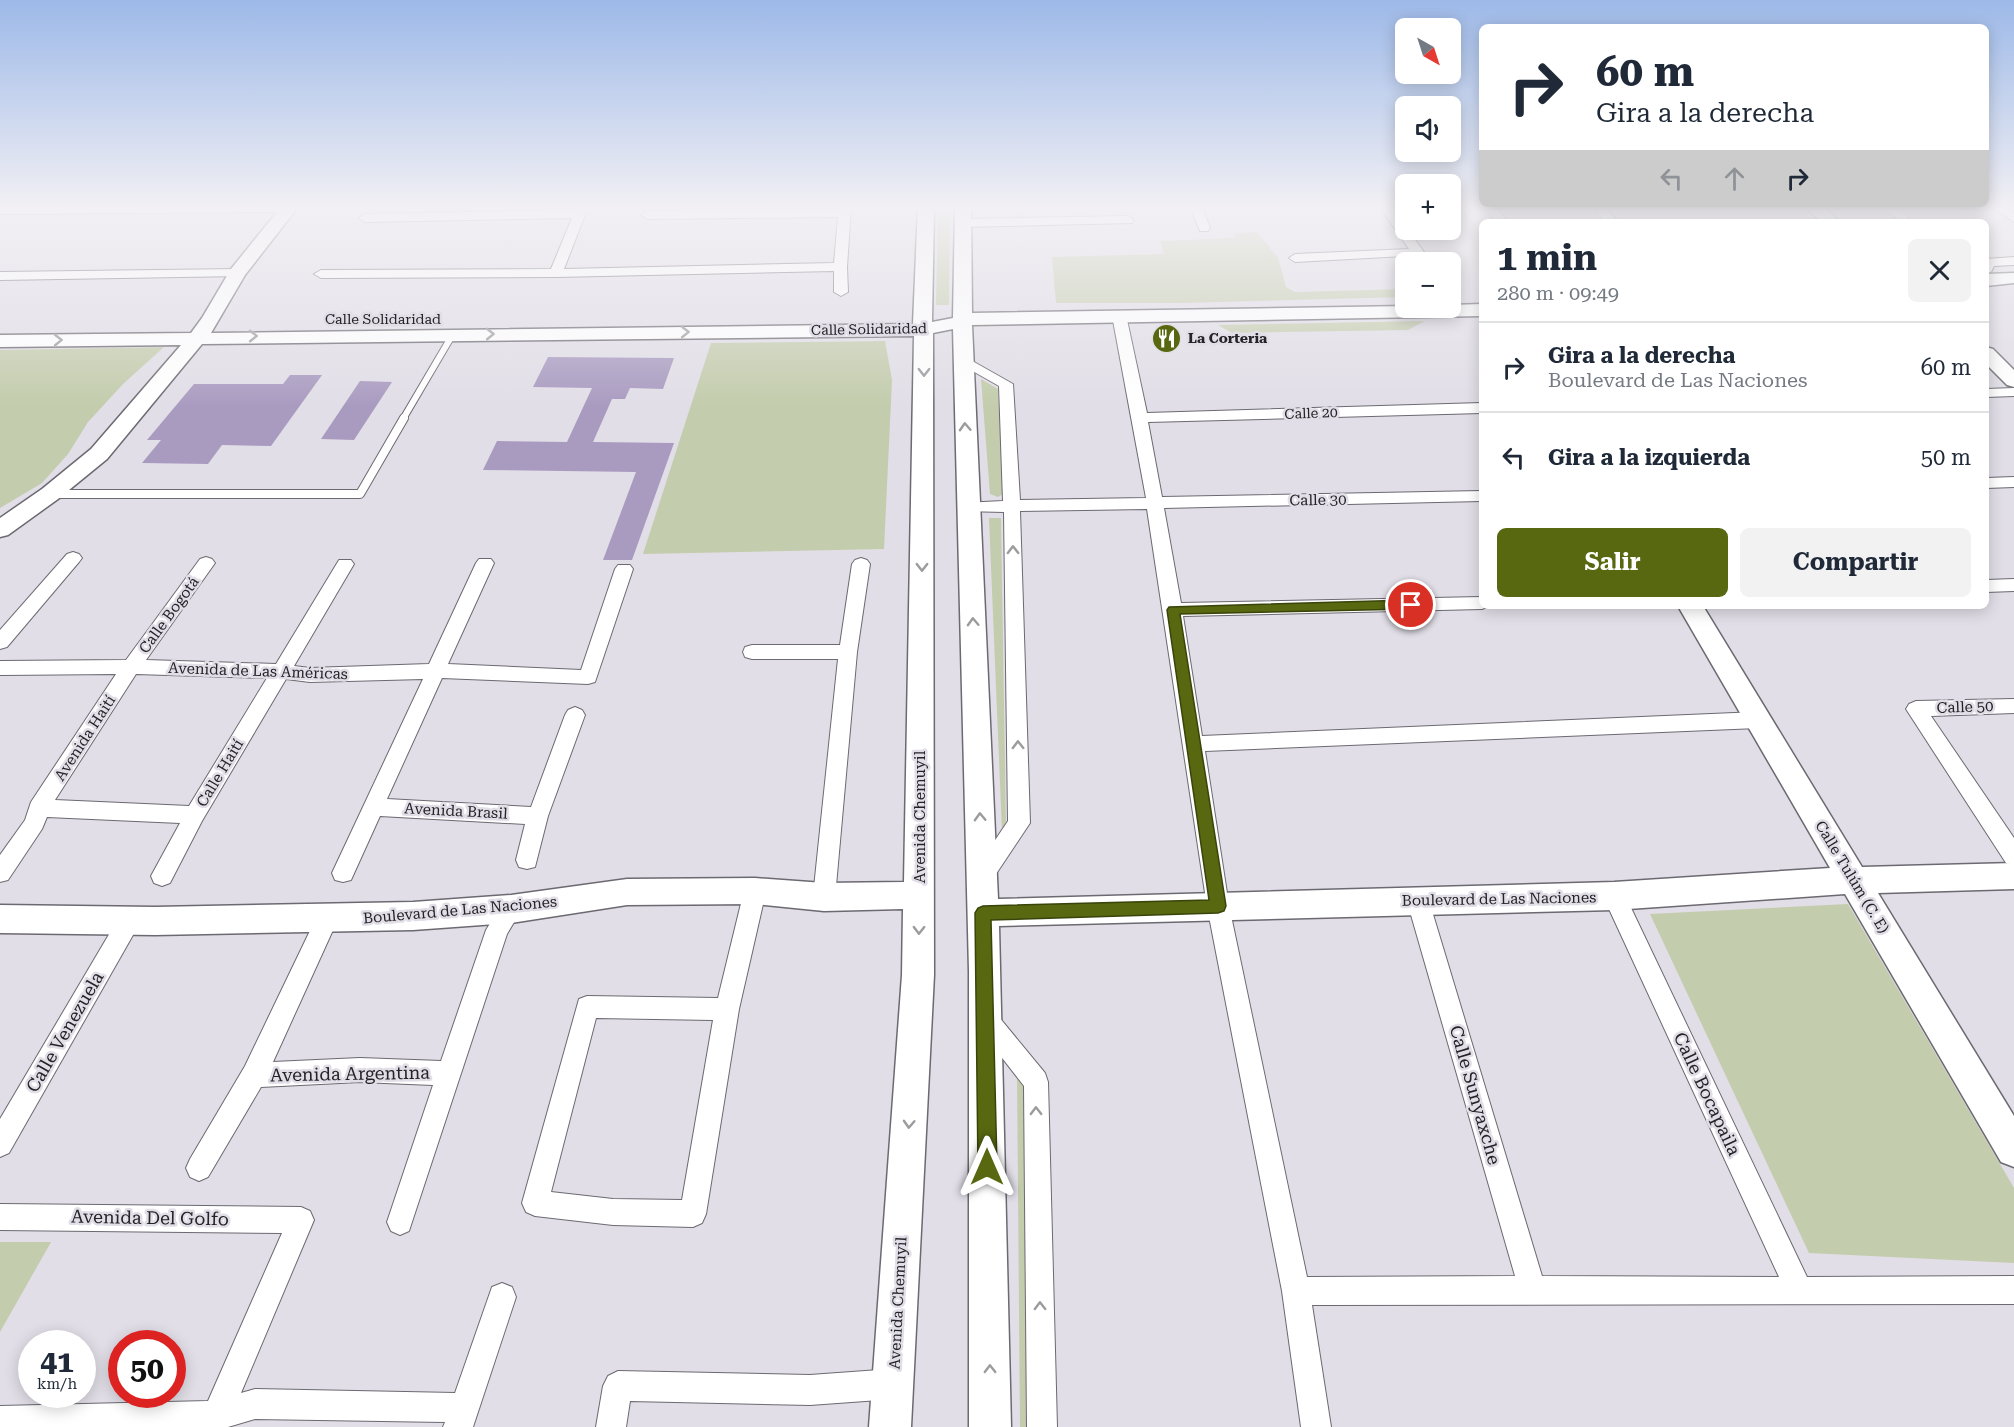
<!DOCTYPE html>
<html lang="es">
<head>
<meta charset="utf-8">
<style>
	body { margin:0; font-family:"Roboto Serif",serif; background:#f2f2f3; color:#1f2937; height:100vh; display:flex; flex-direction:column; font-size:22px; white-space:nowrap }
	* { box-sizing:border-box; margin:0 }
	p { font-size:20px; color:#747a83 }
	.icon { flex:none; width:33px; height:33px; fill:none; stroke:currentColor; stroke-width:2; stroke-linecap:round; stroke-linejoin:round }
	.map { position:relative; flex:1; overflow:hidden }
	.details { position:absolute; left:1479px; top:219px; width:510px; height:390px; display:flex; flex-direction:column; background:#fff; border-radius:9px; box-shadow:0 3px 15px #0003 }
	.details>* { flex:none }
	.hud { position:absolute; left:1479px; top:24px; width:510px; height:183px; border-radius:9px; box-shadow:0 3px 15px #0003; background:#fff; color:#1f2937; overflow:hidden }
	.needle { width:39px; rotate:141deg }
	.controls { position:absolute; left:1395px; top:18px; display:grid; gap:12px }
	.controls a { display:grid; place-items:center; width:66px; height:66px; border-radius:9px; background:#fff; box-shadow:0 3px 15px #0003; font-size:30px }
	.speed { position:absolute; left:18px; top:1330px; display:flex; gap:12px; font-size:30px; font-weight:700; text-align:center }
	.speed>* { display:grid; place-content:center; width:78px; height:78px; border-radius:50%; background:#fff; box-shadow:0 3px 15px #0003; line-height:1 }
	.speed small { font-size:15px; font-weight:400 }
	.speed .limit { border:9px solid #d22; background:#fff; color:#111 }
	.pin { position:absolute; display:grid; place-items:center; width:51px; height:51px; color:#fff; margin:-26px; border:3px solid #fff; border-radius:50%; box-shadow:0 2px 6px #0007 }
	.me { position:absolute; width:66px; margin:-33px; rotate:0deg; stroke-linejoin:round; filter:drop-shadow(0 0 4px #0008) }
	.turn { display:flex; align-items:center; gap:21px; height:126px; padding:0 18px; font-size:27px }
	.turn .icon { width:78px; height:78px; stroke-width:2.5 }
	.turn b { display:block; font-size:42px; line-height:51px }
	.lanes { display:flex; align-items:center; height:57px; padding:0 18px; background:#0003; justify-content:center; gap:30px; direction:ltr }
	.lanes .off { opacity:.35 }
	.round { display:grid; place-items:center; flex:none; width:63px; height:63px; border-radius:9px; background:#f2f2f3 }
	.overview { display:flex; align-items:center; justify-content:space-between; height:102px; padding:0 18px }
	h1 { font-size:36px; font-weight:700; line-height:45px }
	.button { display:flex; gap:12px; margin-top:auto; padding:12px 18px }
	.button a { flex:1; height:69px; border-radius:9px; background:#586810; color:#fff; font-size:24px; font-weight:700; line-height:69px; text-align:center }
	.button a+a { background:#f2f2f3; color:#1f2937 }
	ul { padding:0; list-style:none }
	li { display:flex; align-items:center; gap:18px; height:90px; padding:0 18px; border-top:2px solid #e0e1e3 }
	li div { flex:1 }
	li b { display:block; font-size:22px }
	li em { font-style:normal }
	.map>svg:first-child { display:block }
</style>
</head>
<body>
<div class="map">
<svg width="2014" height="1427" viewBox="0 0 2014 1427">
	<rect width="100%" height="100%" fill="#e1dee7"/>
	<g fill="#c3ccac">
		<polygon points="938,207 950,207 949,305 936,305"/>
		<polygon points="1257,232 1278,258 1286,287 1295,292 1405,289 1405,297 1181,303 1056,303 1052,257 1164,254 1160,241 1236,238 1234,233"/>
		<polygon points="1425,321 1408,330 1232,333 1218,325"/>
		<polygon points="885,341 892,380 884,549 643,554 711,343"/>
		<polygon points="164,347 123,384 88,422 68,454 42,483 0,508 0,350"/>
		<polygon points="981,379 998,389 1003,494 998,497 990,494"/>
		<polygon points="989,518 1001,518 1006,827 1002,831"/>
		<polygon points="1848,904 2014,1188 2014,1263 1809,1253 1650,914"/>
		<polygon points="1017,1071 1025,1083 1030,1427 1020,1427"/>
		<polygon points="0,1242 51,1242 0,1332"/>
	</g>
	<g fill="#a99bc0">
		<polygon points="548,357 674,358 663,389 630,388 625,399 612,399 593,442 674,443 632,560 603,560 636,472 483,470 497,441 567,442 592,388 533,387"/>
		<polygon points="290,375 322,375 271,446 222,445 208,464 142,463 161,440 147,440 194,384 283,384"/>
		<polygon points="360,381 392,382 354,440 321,439"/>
	</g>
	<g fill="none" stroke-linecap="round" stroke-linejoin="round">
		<defs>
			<polyline id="lane-far1" points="403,419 453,334"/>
			<polyline id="lane" points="53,494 360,494 404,418"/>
			<g id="street">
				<polygon points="0,207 294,207 295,208 289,212 0,214"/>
				<polygon points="576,207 588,207 564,269 834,263 838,217 647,219 641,215 647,211 839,209 839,207 851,207 847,267 848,292 841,296 834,292 834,271 556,277 321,278 314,274 321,270 551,269 572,218 365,222 359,218 365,214 575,210"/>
				<polygon points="1190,207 1202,207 1210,228 1208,231 1200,231"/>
				<polygon points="1380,207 1392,207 1406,226 1406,230 1408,230 1424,252 1423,255 1295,262 1289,258 1295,254 1409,249"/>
				<polygon points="1484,207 1496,207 1508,222 1496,222"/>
				<polygon points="1592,207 1605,207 1618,222 1605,222"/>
				<polygon points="1883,207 1897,207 1908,217 1906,220 1898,220"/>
				<polygon points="1991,207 2005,207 2014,213 2014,222"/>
				<polygon points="1128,216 1134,220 1132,223 962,227 956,223 962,219"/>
				<polygon points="2014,257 2014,265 1994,266 1991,272 1986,273 1986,259"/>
				<polygon points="237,269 242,270 244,273 242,276 0,280 0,272"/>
				<polygon points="1119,311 1126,315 1147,413 1482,403 1482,413 1148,422 1162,497 1482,491 1482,501 1164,508 1181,603 1482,597 1482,606 1489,606 1482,609 1183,616 1202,736 1758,712 1765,715 1768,720 1765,725 1758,728 1205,751 1229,906 1307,1277 1515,1276 1407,901 1410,894 1418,891 1426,894 1429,901 1542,1276 1779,1277 1603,896 1606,889 1614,886 1622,889 1807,1277 2014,1276 2014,1304 1312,1305 1331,1427 1301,1427 1282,1291 1207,906 1147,509 1020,511 1030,823 990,883 982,886 974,883 971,876 1008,821 1004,512 963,511 961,507 963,503 1003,501 999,386 955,361 957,358 967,358 1013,384 1020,500 1146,498 1112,315"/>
				<polygon points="2014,388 2014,396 1986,397 1986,389"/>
				<polygon points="2014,477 2014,487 1986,488 1986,478"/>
				<polygon points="73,552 79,554 82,558 79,562 7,647 0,649 0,630 67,554"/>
				<path d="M206 557 212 559 215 563 146 660 276 664 339 560H351L354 564 294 666 310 668 429 664 476 563 479 559H491L494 563 448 664 581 670 615 569 618 565H630L633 569 595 682 588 684 442 678 387 799 531 807 565 715 568 710 575 707 582 710 585 715 548 816 535 867 527 869 519 867 516 860 525 824 380 816 351 880 343 882 335 880 332 873 423 679 310 682 286 679 202 821 170 883 162 886 154 883 151 876 180 823 47 817 42 829 8 880 0 882V855L25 820 31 802 116 674 0 675V661L126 660 200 559ZM136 674 267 678 189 806 55 800Z"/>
				<polygon points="861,558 867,560 870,564 857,652 835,897 832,904 824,907 816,904 813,897 838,659 752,659 745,657 743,652 745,647 752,645 840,645 852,564 855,560"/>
				<polygon points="2014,579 2014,591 1986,592 1986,580"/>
				<polygon points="2014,699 2014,713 1931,716 2014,838 2014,865 2006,863 1906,709 1909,704 1916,701"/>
				<path d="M755 881 763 884 766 891 739 1009 706 1214 702 1223 693 1227 613 1225 535 1216 526 1212 522 1203 579 999 587 996 718 998 744 891 747 884ZM596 1018 713 1020 682 1200 613 1199 551 1192Z"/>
				<polygon points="511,899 519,902 522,909 507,934 409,1231 400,1235 391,1231 387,1222 433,1085 360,1082 261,1087 208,1177 199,1181 190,1177 186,1168 190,1159 245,1066 319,912 327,909 335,912 338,919 273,1062 360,1058 441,1061 486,930 503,902"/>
				<polygon points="129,911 137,914 140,921 137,928 9,1153 0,1157 0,1119 121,914"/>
				<polygon points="986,1008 994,1011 1045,1073 1048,1082 1057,1427 1027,1427 1024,1086 978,1027 974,1019 978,1011"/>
				<polygon points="0,1204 301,1207 310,1211 314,1220 241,1393 255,1389 455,1393 492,1287 502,1283 512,1287 516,1297 473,1427 443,1427 445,1422 255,1419 228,1427 0,1427 0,1406 208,1401 282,1233 0,1230"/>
				<polygon points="893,1369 903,1374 908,1384 903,1394 893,1399 810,1405 630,1401 626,1427 596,1427 603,1386 608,1376 618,1371 810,1375"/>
			</g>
			<g id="secondary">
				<polygon points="281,207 298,207 245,275 211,333 913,324 918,207 934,207 932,322 953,318 955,207 971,207 972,313 1406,306 1406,308 1450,308 1450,305 1482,304 1482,316 972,325 998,899 1614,882 1830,868 1678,606 1703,606 1862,867 2014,863 2014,889 1878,893 2014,1116 2014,1167 2001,1162 1845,894 1614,910 999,926 1011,1427 969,1427 969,971 953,329 933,333 934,975 911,1427 869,1427 902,975 903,909 824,911 755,904 627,905 511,923 413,930 155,935 0,933 0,905 155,907 413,902 511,895 627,879 755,878 824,883 904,882 914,336 202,344 107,459 58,499 8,535 0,537 0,518 42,489 91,449 181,345 0,347 0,335 191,333 202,318 231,269"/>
				<polygon points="1805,207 1823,207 1840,222 1821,222"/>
				<polygon points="2014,273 2014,283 1986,286 1986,274"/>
				<polygon points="1986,347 1993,349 2014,370 2014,387 2007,385 1986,364"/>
			</g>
		</defs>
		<use href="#lane-far1" stroke="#6c6971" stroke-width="8"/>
		<use href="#lane" stroke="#6c6971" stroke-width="10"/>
		<use href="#street" stroke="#6c6971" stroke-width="2"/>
		<use href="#secondary" stroke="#6c6971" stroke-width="3"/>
		<use href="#lane-far1" stroke="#fff" stroke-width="6"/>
		<use href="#lane" stroke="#fff" stroke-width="8"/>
		<use href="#street" fill="#fff" fill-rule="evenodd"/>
		<use href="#secondary" fill="#fff" fill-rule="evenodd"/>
	</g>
	<defs><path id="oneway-chevron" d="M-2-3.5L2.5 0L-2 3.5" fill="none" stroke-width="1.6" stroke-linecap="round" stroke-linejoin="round" transform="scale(1.5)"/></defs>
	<g stroke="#9c9c9e">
		<use href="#oneway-chevron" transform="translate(685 332) rotate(-1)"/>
		<use href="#oneway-chevron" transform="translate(490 334) rotate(-1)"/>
		<use href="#oneway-chevron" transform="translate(253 336) rotate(-1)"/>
		<use href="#oneway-chevron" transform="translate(58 340) rotate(-1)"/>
		<use href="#oneway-chevron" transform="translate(924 372) rotate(90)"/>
		<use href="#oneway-chevron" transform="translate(965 427) rotate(-93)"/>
		<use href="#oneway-chevron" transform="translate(1013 550) rotate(-91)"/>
		<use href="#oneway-chevron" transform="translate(922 567) rotate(90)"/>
		<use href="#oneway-chevron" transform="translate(973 622) rotate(-92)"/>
		<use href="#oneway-chevron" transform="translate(1018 745) rotate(-91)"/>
		<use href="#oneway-chevron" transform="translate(980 817) rotate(-92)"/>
		<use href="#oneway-chevron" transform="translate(919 930) rotate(91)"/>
		<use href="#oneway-chevron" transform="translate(1036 1111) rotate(-91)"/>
		<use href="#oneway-chevron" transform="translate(909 1124) rotate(93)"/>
		<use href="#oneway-chevron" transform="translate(1040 1306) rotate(-91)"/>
		<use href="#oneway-chevron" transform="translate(990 1369) rotate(-91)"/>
	</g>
	<linearGradient id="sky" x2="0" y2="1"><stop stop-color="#9db9e8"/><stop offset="0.51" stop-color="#f2f0f4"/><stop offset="1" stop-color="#f2f0f4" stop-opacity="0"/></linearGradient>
	<rect width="2014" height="407" fill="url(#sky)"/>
	<polygon fill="#586810" stroke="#39440a" stroke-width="1.5" points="1411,600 1417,605 1411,609 1180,614 1226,906 1224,911 1218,913 991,920 997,1167 994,1174 987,1177 981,1174 978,1167 975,913 978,908 983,906 1209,900 1167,610 1169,607"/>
	<defs>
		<symbol id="restaurant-disc" viewBox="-11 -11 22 22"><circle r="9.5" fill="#586810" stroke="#e1dee7"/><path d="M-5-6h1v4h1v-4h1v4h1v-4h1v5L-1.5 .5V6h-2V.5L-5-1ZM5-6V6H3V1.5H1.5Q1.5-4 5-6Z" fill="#fff"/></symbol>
	</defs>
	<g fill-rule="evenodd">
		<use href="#restaurant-disc" x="1150" y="322" width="33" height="33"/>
	</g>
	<g text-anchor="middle" stroke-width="5" stroke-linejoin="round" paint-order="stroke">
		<g font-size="14" fill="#242327" stroke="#e1dee7">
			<text x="383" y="324">Calle Solidaridad</text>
			<text transform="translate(869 329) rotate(-1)" y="5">Calle Solidaridad</text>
			<text transform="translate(1311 413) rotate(-2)" y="5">Calle 20</text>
		</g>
		<g font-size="14" font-weight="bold" fill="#242327" stroke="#e1dee7" text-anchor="start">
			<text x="1188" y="343">La Corteria</text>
		</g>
		<g font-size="15" fill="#242327" stroke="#e1dee7">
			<text transform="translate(1318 500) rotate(-1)" y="5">Calle 30</text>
			<text transform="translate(169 615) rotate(-54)" y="5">Calle Bogotá</text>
			<text transform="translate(258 671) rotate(2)" y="5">Avenida de Las Américas</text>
			<text transform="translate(1965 707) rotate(-2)" y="5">Calle 50</text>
			<text transform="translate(85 738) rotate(-57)" y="5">Avenida Haití</text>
			<text transform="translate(220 773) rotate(-59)" y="5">Calle Haití</text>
			<text transform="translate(456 811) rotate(3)" y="5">Avenida Brasil</text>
			<text transform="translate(920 817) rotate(-90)" y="5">Avenida Chemuyil</text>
			<text transform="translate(1852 877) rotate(59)" y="5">Calle Tulúm (C. E)</text>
			<text transform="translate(1499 899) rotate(-1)" y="5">Boulevard de Las Naciones</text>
			<text transform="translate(460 910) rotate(-5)" y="5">Boulevard de Las Naciones</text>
			<text transform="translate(898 1303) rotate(-87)" y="5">Avenida Chemuyil</text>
		</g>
		<g font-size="18" fill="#242327" stroke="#e1dee7">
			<text transform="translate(65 1032) rotate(-60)" y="6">Calle Venezuela</text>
			<text transform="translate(350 1074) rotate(-1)" y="6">Avenida Argentina</text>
			<text transform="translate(1707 1094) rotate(65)" y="6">Calle Bocapaila</text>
			<text transform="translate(1475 1095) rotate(74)" y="6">Calle Sunyaxche</text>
			<text transform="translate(150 1218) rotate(1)" y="6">Avenida Del Golfo</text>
		</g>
	</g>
</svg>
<div class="controls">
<a><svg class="needle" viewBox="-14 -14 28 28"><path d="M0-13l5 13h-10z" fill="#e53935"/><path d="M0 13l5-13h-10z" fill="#747a83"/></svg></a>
<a><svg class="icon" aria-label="sound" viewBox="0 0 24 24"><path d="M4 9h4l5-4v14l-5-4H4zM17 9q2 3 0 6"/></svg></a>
<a>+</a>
<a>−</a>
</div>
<div class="speed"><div>41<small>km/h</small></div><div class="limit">50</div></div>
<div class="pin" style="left:1411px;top:605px;background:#d93025"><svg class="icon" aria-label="arrive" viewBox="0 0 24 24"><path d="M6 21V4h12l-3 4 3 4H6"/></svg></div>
<svg class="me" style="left:987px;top:1167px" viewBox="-20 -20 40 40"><path d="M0-17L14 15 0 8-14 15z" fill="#586810" stroke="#fff" stroke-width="4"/></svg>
<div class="hud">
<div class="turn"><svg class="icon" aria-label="right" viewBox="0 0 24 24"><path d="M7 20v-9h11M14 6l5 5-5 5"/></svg><div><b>60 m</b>Gira a la derecha</div></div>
<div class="lanes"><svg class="icon off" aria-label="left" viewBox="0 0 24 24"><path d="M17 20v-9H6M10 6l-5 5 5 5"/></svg><svg class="icon off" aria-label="ahead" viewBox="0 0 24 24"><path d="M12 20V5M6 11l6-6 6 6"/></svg><svg class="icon" aria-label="right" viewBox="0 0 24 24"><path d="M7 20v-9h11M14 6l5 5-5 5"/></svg></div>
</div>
<section class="details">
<div class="overview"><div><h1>1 min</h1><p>280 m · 09:49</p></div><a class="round"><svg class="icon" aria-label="close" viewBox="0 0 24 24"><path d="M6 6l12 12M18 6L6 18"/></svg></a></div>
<ul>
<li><svg class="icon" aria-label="right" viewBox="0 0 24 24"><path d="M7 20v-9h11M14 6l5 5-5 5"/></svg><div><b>Gira a la derecha</b><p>Boulevard de Las Naciones</p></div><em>60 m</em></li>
<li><svg class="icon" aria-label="left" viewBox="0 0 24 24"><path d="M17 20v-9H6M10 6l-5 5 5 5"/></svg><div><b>Gira a la izquierda</b></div><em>50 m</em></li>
</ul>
<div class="button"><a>Salir</a><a>Compartir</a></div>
</section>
</div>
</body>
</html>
